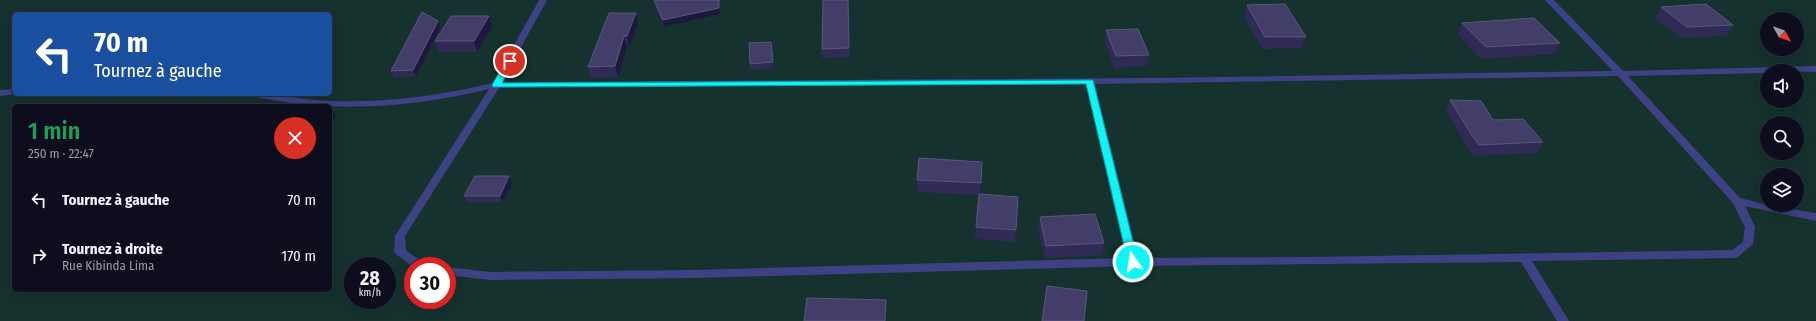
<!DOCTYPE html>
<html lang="fr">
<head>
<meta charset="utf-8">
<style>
	body { margin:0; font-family:"Fira Sans Condensed",sans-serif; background:#1c1b2b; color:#f1f3f6; height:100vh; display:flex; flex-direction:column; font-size:15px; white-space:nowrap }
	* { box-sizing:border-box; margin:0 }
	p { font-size:13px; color:#9b9ca4 }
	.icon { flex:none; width:22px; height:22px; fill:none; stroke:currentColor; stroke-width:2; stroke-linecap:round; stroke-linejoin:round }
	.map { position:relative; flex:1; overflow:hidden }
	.side { position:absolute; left:12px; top:104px; width:320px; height:188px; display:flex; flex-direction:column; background:#0e0d1e; border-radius:6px; box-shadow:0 4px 16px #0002,0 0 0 1px #2e2d3c }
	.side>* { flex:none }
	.guide { position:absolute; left:12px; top:12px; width:320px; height:84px; border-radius:6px; box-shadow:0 4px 16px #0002,0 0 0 1px #2e2d3c; background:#1a4fa0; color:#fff; overflow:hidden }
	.needle { width:26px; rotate:130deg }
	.fabs { position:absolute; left:1760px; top:12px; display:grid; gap:8px }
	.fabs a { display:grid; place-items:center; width:44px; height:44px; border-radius:50%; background:#0e0d1e; box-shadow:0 4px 16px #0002,0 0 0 1px #2e2d3c; font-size:20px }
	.speed { position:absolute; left:344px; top:257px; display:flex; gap:8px; font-size:20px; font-weight:700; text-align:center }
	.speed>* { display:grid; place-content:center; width:52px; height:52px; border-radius:50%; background:#0e0d1e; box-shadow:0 4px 16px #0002,0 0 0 1px #2e2d3c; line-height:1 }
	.speed small { font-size:10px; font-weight:400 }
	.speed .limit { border:6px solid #d22; background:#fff; color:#111 }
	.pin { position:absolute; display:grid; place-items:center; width:34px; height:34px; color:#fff; margin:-17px; border:2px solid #fff; border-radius:50%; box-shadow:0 1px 4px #0007 }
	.me { position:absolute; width:44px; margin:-22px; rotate:347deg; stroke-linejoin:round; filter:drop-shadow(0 0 3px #0008) }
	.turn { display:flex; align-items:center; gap:14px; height:84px; padding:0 16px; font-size:18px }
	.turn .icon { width:52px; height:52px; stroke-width:2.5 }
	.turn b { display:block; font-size:28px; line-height:34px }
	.round { display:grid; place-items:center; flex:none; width:42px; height:42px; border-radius:21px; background:#1c1b2b }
	.headline { display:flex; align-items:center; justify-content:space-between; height:68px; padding:0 16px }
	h1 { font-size:24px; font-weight:600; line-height:30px; color:#1e9e55 }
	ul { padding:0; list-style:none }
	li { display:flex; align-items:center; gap:12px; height:56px; padding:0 16px }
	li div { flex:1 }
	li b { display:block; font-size:15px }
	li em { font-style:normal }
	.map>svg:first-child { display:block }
</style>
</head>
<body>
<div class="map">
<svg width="1816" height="321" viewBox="0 0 1816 321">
	<rect width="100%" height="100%" fill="#131128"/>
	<path fill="#15322e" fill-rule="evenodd" d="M0 0H1816V321H0ZM14 14H330V94H14ZM1767 19H1797V49H1767ZM1767 71H1797V101H1767ZM14 106H330V290H14ZM1767 123H1797V153H1767ZM1767 175H1797V205H1767ZM353 266H387V300H353ZM413 266H447V300H413Z"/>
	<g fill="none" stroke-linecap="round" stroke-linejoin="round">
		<g fill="#3e4285" fill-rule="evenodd">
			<path d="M539 0H547L502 82 1156 78 1613 71 1545 0H1554L1623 71 1816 66V72L1767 71V73L1628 76 1740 198 1767 205 1816 213V221L1745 206 1755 227 1753 244 1738 257 1734 258 1532 261 1569 321H1557L1521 262 1133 266 694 278 490 280 447 275V267L490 272 694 270 1126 258 1086 84 499 88 405 236 406 250C411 255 423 261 427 266L413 267 396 254 394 251 395 236 489 89C410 108 336 113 256 97L251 94C278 94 304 100 330 101 386 103 439 96 493 83ZM1618 76 1733 203 1745 227 1743 242 1732 250 1309 257 1138 258 1095 84Z"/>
			<polygon points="14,89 14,94 17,94 0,96 0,90"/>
		</g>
	</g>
	<g fill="#302b56">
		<polygon points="654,0 720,14 664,27 655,6"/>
		<polygon points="848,0 850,57 822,58 822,49"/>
		<polygon points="1247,5 1306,37 1302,48 1262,49 1244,16"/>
		<polygon points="1661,7 1733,25 1726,36 1681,38 1655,18"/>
		<polygon points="636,13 638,24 629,47 627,47 618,77 591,78 588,67"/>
		<polygon points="438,21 441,27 416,76 394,78 391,71"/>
		<polygon points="1462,23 1560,43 1554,54 1481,59 1457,34"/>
		<polygon points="492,27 477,52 439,52 435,41"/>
		<polygon points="1106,30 1149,55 1146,66 1114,68 1105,41"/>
		<polygon points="771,42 773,68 751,70 750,64"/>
		<polygon points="1450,100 1493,120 1543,142 1537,153 1474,156 1466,144 1446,111"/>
		<polygon points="982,162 980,194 1016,230 1015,242 975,239 979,195 917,192 917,180"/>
		<polygon points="512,183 502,202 467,202 464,196"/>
		<polygon points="1040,217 1104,243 1102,255 1045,258 1038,229"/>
	</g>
	<g fill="#1d193c">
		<polygon points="719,0 720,14 664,27 663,20"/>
		<polygon points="636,13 638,24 629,47 627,36"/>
		<polygon points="489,16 492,27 477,52 474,41"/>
		<polygon points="438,21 441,27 416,76 413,70"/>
		<polygon points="624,36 627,47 618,77 615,66"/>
		<polygon points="331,105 336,116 330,127 330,106"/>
		<polygon points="509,176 512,183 502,202 500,196"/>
		<polygon points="886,300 886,321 885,321"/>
	</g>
	<g fill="#423e68" stroke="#5a567f">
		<polygon points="654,0 719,0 719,8 663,20"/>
		<polygon points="823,0 848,0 849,48 822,49"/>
		<polygon points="1285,4 1306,37 1265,37 1247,5"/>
		<polygon points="1706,4 1733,25 1687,27 1661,7"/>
		<polygon points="422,12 438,21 413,70 391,71"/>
		<polygon points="609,13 636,13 627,36 624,36 615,66 588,67"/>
		<polygon points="451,16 489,16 474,41 435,41"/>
		<polygon points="1534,18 1560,43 1486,47 1462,23"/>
		<polygon points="1138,29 1149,55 1116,56 1106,30"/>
		<polygon points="771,42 773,62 750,64 749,43"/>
		<polygon points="1450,100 1481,101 1493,120 1523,119 1543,142 1479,145 1471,134"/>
		<polygon points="331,105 330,106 306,106"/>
		<polygon points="919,158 982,162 981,183 917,180"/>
		<polygon points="475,176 509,176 500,196 464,196"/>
		<polygon points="979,194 1018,197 1016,230 976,227"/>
		<polygon points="1095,214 1104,243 1046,246 1040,217"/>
		<polygon points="1047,286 1087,291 1084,321 1042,321"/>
		<polygon points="807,298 886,300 885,321 804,321"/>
	</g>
	<polygon fill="#0ff4f5" stroke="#0a9f9f" points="507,59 510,59 514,61 502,83 1093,80 1138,262 1133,266 1128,262 1086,84 493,87 492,85"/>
</svg>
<div class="fabs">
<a><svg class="needle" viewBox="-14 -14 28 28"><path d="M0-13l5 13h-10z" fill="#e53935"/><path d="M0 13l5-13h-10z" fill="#9b9ca4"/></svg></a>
<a><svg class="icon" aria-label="sound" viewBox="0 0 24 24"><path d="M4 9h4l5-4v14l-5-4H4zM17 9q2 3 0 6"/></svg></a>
<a><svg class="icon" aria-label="search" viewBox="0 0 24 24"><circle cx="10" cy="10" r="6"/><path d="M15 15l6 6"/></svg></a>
<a><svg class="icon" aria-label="layers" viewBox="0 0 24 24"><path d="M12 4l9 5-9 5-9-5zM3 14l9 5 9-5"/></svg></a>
</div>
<div class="speed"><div>28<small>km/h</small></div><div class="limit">30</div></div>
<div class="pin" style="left:510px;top:61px;background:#d93025"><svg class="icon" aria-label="arrive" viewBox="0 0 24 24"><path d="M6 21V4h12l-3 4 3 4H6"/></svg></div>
<svg class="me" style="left:1133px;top:262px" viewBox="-20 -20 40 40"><circle r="17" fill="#0ff4f5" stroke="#fff" stroke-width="3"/><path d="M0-11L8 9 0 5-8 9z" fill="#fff"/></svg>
<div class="guide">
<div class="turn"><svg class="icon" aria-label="left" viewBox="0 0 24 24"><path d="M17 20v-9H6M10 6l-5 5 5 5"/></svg><div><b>70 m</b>Tournez à gauche</div></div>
</div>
<section class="side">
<div class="headline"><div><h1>1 min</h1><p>250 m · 22:47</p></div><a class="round" style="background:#d93025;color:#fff"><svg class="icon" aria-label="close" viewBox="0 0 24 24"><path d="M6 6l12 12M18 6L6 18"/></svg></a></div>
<ul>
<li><svg class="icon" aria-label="left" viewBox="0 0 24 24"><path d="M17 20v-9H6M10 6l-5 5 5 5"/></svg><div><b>Tournez à gauche</b></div><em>70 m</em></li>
<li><svg class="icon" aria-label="right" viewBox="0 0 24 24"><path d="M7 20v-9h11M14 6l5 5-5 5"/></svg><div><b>Tournez à droite</b><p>Rue Kibinda Lima</p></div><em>170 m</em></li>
</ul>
</section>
</div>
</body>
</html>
